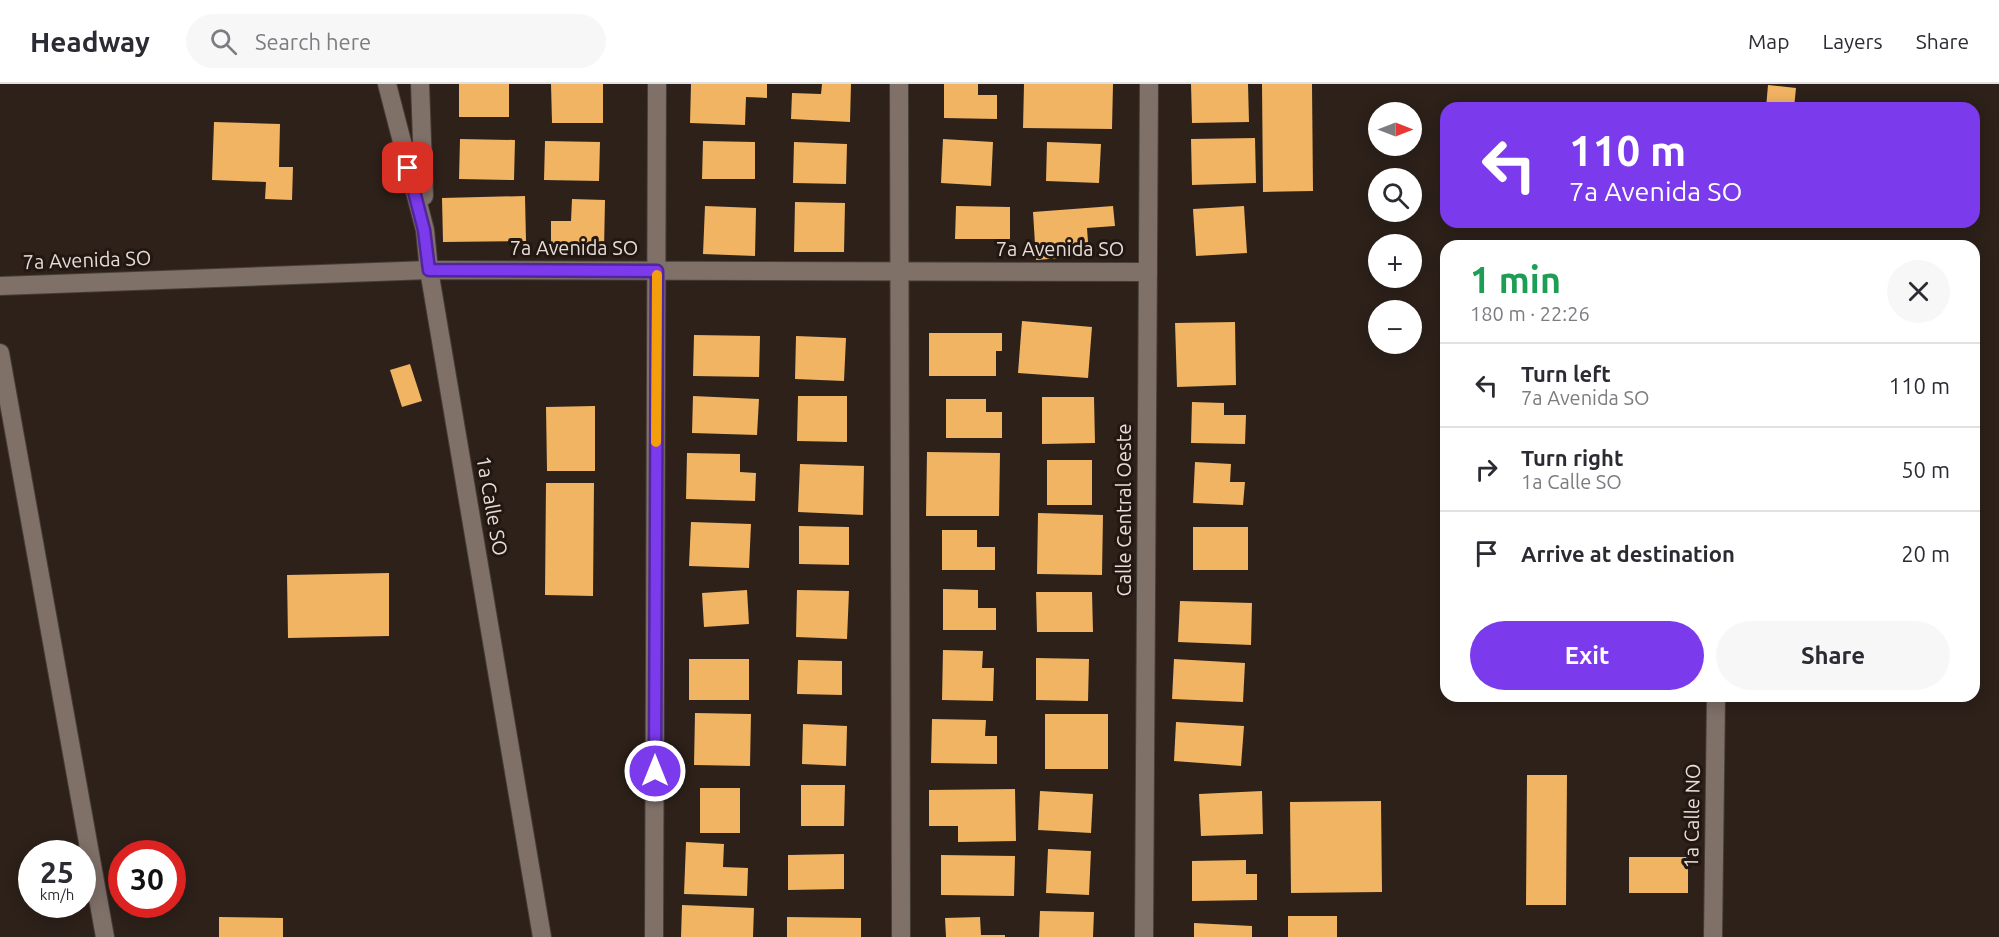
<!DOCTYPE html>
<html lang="en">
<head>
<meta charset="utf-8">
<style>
	body { margin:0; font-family:Ubuntu,sans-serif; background:#f7f7f7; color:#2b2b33; height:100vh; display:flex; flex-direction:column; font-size:22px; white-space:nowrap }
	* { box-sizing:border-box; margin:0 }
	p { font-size:20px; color:#7c7c81 }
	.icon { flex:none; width:33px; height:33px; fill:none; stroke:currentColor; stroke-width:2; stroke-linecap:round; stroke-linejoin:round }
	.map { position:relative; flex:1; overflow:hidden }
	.sheet { position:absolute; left:1440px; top:156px; width:540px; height:462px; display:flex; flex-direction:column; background:#fff; border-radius:18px; box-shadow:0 3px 15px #0003 }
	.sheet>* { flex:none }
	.banner { position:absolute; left:1440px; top:18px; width:540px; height:126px; border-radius:18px; box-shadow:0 3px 15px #0003; background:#7c3aed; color:#fff; overflow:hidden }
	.needle { width:39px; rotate:90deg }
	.tools { position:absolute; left:1368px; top:18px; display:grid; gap:12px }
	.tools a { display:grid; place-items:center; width:54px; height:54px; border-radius:50%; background:#fff; box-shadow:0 3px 15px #0003; font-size:30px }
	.speed { position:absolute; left:18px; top:756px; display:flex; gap:12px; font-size:30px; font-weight:700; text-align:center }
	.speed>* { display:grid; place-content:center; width:78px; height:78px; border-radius:50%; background:#fff; box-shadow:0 3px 15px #0003; line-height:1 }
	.speed small { font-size:15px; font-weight:400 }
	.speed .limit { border:9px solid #d22; background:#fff; color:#111 }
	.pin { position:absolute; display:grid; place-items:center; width:51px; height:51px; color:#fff; margin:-26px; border-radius:12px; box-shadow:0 3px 9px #0006 }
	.me { position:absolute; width:66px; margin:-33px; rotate:0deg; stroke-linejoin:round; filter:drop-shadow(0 0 4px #0008) }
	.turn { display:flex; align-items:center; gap:21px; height:126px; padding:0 30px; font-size:27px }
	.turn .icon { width:78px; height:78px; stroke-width:2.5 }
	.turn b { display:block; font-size:42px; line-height:51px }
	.round { display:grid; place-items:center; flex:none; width:63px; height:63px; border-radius:32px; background:#f7f7f7 }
	.overview { display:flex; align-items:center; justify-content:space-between; height:102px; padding:0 30px }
	h1 { font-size:36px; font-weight:700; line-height:45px; color:#1e9e55 }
	.action { display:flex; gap:12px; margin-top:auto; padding:12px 30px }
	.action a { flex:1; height:69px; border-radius:36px; background:#7c3aed; color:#fff; font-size:24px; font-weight:700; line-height:69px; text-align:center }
	.action a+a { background:#f7f7f7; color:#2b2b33 }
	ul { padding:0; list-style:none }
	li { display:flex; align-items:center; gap:18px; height:84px; padding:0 30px; border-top:2px solid #e1e1e2 }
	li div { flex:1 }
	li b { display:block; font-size:22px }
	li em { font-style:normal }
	header { display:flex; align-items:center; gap:36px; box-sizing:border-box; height:84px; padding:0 30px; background:#fff; border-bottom:2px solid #e1e1e2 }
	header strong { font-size:28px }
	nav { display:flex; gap:33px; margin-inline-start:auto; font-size:21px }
	.search { width:420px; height:54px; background:#f7f7f7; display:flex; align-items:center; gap:15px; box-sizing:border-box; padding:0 21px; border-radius:33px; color:#7c7c81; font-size:22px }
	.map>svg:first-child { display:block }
</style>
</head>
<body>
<header>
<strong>Headway</strong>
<div class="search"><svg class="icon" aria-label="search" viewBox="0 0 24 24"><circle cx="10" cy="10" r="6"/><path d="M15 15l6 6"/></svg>Search here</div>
<nav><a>Map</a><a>Layers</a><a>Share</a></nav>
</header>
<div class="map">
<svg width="1999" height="853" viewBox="0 0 1999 853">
	<rect width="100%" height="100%" fill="#2d211a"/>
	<g fill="#f0b463">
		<rect x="459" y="0" width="50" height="33"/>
		<polygon points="551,0 603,0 603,39 552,39"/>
		<polygon points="691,0 767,0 767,14 746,13 745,41 690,39"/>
		<polygon points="822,0 851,0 850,38 791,35 792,9 821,10"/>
		<polygon points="944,0 978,0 978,11 997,11 997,35 944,34"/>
		<polygon points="1024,0 1113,0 1112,45 1023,44"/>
		<polygon points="1191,0 1248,0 1249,38 1192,39"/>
		<polygon points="1262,0 1312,0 1313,107 1263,108"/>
		<polygon points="1768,1 1796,4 1794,24 1766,24"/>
		<polygon points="214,38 280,40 279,83 293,83 292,116 265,115 266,98 212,96"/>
		<polygon points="1255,54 1256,99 1192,101 1191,55"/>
		<polygon points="460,55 515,56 514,96 459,95"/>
		<polygon points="943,55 993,58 991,102 941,99"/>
		<polygon points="545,57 600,58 599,97 544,96"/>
		<polygon points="703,57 755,58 755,95 702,95"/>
		<polygon points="794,58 847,60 846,100 793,99"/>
		<polygon points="1047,58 1101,60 1099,99 1046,97"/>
		<polygon points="525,112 526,157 443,158 442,114"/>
		<polygon points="572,115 605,116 604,166 551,166 551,137 571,137"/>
		<polygon points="795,118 845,119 844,168 794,168"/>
		<polygon points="705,122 756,124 755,172 703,170"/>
		<polygon points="956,122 1010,123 1010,155 955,155"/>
		<polygon points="1113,122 1115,142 1087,144 1089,172 1036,176 1033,128"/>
		<polygon points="1244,122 1247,169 1196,172 1193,125"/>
		<polygon points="1022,237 1092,243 1088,294 1018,289"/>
		<polygon points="1235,238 1236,301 1177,303 1175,239"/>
		<polygon points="929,249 1002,249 1002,267 996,267 996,292 929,292"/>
		<polygon points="694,251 760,252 759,293 693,292"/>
		<polygon points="796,252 846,254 844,297 795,295"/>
		<polygon points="410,280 422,317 402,323 390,286"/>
		<polygon points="693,312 759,315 757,351 692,349"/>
		<polygon points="798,312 847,312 847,358 797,357"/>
		<polygon points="1042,313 1094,313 1095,359 1042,360"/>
		<polygon points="946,315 986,315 986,328 1002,328 1002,354 946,354"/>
		<polygon points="1192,318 1224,319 1224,331 1246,331 1245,360 1191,359"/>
		<polygon points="595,322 595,387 547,387 546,323"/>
		<polygon points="927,368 1000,369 999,432 926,432"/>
		<polygon points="687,369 740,370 740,388 756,389 755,417 686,415"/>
		<rect x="1047" y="376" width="45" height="45"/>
		<polygon points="1195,378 1231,380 1230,398 1245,398 1243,421 1193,419"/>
		<polygon points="800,380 864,382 863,431 798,428"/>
		<polygon points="546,399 594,399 593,512 545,511"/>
		<polygon points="1038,429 1103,431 1102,491 1037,490"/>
		<polygon points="691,438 751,440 749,484 689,482"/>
		<polygon points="799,442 849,443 849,481 799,480"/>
		<rect x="1193" y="443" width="55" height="43"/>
		<polygon points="942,446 977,446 977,463 995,463 995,486 942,486"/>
		<polygon points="389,489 389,552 288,554 287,491"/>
		<polygon points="943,505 978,506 978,524 996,524 996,546 943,546"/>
		<polygon points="747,506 749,540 704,543 702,509"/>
		<polygon points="797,506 849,507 847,555 796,553"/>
		<polygon points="1036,508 1092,508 1093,548 1037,548"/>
		<polygon points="1180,517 1252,519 1251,561 1178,558"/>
		<polygon points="943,566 983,567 982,584 994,584 993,617 942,616"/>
		<polygon points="1036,574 1089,575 1088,617 1036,616"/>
		<rect x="689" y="575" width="60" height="41"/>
		<polygon points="1174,575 1245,579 1243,618 1172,615"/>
		<polygon points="798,576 842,577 842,611 797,610"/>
		<polygon points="695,629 751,630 750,682 694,681"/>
		<rect x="1045" y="630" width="63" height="55"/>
		<polygon points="932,635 986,636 985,652 997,652 997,680 931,679"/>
		<polygon points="1176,638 1244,642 1241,682 1174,677"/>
		<polygon points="803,640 847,642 846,682 802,680"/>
		<polygon points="1527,691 1567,691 1566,821 1526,821"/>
		<polygon points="801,701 845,701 844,742 801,742"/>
		<rect x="700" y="704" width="40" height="45"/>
		<polygon points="1015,705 1016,757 958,758 958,742 929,742 929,706"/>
		<polygon points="1040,707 1093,710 1091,749 1038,746"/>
		<polygon points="1262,707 1263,750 1201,752 1199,710"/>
		<polygon points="1381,717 1382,808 1291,809 1290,718"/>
		<polygon points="686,758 724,760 723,783 748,784 747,812 684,810"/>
		<polygon points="1048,765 1091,767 1089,811 1046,809"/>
		<polygon points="844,770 844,805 788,806 788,771"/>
		<polygon points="941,771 1015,772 1014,812 941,811"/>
		<rect x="1629" y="773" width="59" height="36"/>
		<polygon points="1246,776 1246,790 1257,790 1257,816 1192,817 1192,777"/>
		<polygon points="682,821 754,824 753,853 681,853"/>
		<polygon points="1040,827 1094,828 1093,853 1039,853"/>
		<rect x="1288" y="832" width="49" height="21"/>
		<polygon points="219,833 283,834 283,853 219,853"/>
		<polygon points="787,833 861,834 861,853 787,853"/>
		<polygon points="980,833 981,851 1005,851 1005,853 946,853 945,834"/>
		<polygon points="1194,839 1252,842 1252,853 1194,853"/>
	</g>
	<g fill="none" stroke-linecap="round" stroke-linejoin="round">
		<defs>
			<g id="street">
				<polyline points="387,0 425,146 429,186 542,853"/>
				<polyline points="420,0 424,112"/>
				<polyline points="899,0 901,853"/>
				<polyline points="0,202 429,186 1148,188"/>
				<polyline points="0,269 105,853"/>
				<polyline points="654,853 657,0"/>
				<polyline points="1144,853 1149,0"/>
				<polyline points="1713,853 1716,612"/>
			</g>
		</defs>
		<use href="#street" stroke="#473d38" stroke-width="20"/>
		<use href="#street" stroke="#7f7068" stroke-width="18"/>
	</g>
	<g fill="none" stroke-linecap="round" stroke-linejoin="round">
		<defs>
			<polyline id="route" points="408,84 424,146 429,186 657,187 655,687"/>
		</defs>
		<use href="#route" stroke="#51269a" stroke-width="15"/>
		<use href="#route" stroke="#7c3aed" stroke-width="10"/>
		<polyline stroke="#f59e0b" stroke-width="10" points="656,358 657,191"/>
	</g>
	<g text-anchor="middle" stroke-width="6" stroke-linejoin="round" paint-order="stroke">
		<g font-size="20" fill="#e6ddd8" stroke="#231711">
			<text x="574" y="171">7a Avenida SO</text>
			<text x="1060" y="172">7a Avenida SO</text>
			<text transform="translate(87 176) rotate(-2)" y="7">7a Avenida SO</text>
			<text transform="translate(492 422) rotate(80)" y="7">1a Calle SO</text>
			<text transform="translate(1124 426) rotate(-90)" y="7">Calle Central Oeste</text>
			<text transform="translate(1692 732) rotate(-89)" y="7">1a Calle NO</text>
		</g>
	</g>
</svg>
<div class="tools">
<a><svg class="needle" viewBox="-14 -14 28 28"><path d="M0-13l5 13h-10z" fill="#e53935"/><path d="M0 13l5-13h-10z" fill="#7c7c81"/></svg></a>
<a><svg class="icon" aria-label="search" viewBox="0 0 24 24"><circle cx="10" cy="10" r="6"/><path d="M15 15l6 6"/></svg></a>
<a>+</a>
<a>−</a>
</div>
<div class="speed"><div>25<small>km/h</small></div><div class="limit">30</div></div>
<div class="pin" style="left:408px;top:84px;background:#d93025"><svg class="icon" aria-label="arrive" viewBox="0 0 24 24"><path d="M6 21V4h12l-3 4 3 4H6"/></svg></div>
<svg class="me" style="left:655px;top:687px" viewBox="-20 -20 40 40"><circle r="17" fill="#7c3aed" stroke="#fff" stroke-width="3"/><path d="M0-11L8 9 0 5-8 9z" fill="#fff"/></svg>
<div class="banner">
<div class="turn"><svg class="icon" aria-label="left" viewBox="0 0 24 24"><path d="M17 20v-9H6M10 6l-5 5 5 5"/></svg><div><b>110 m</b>7a Avenida SO</div></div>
</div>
<section class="sheet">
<div class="overview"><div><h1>1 min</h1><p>180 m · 22:26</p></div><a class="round"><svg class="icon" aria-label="close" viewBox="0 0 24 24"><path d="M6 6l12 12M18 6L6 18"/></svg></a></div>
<ul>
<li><svg class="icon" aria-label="left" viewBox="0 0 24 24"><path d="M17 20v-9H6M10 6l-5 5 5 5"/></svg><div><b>Turn left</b><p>7a Avenida SO</p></div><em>110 m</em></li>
<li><svg class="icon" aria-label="right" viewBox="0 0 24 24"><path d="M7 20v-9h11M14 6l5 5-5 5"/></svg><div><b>Turn right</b><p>1a Calle SO</p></div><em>50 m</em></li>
<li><svg class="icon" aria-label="arrive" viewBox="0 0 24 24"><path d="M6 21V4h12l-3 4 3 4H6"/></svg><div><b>Arrive at destination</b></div><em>20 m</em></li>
</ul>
<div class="action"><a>Exit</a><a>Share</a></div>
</section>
</div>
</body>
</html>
